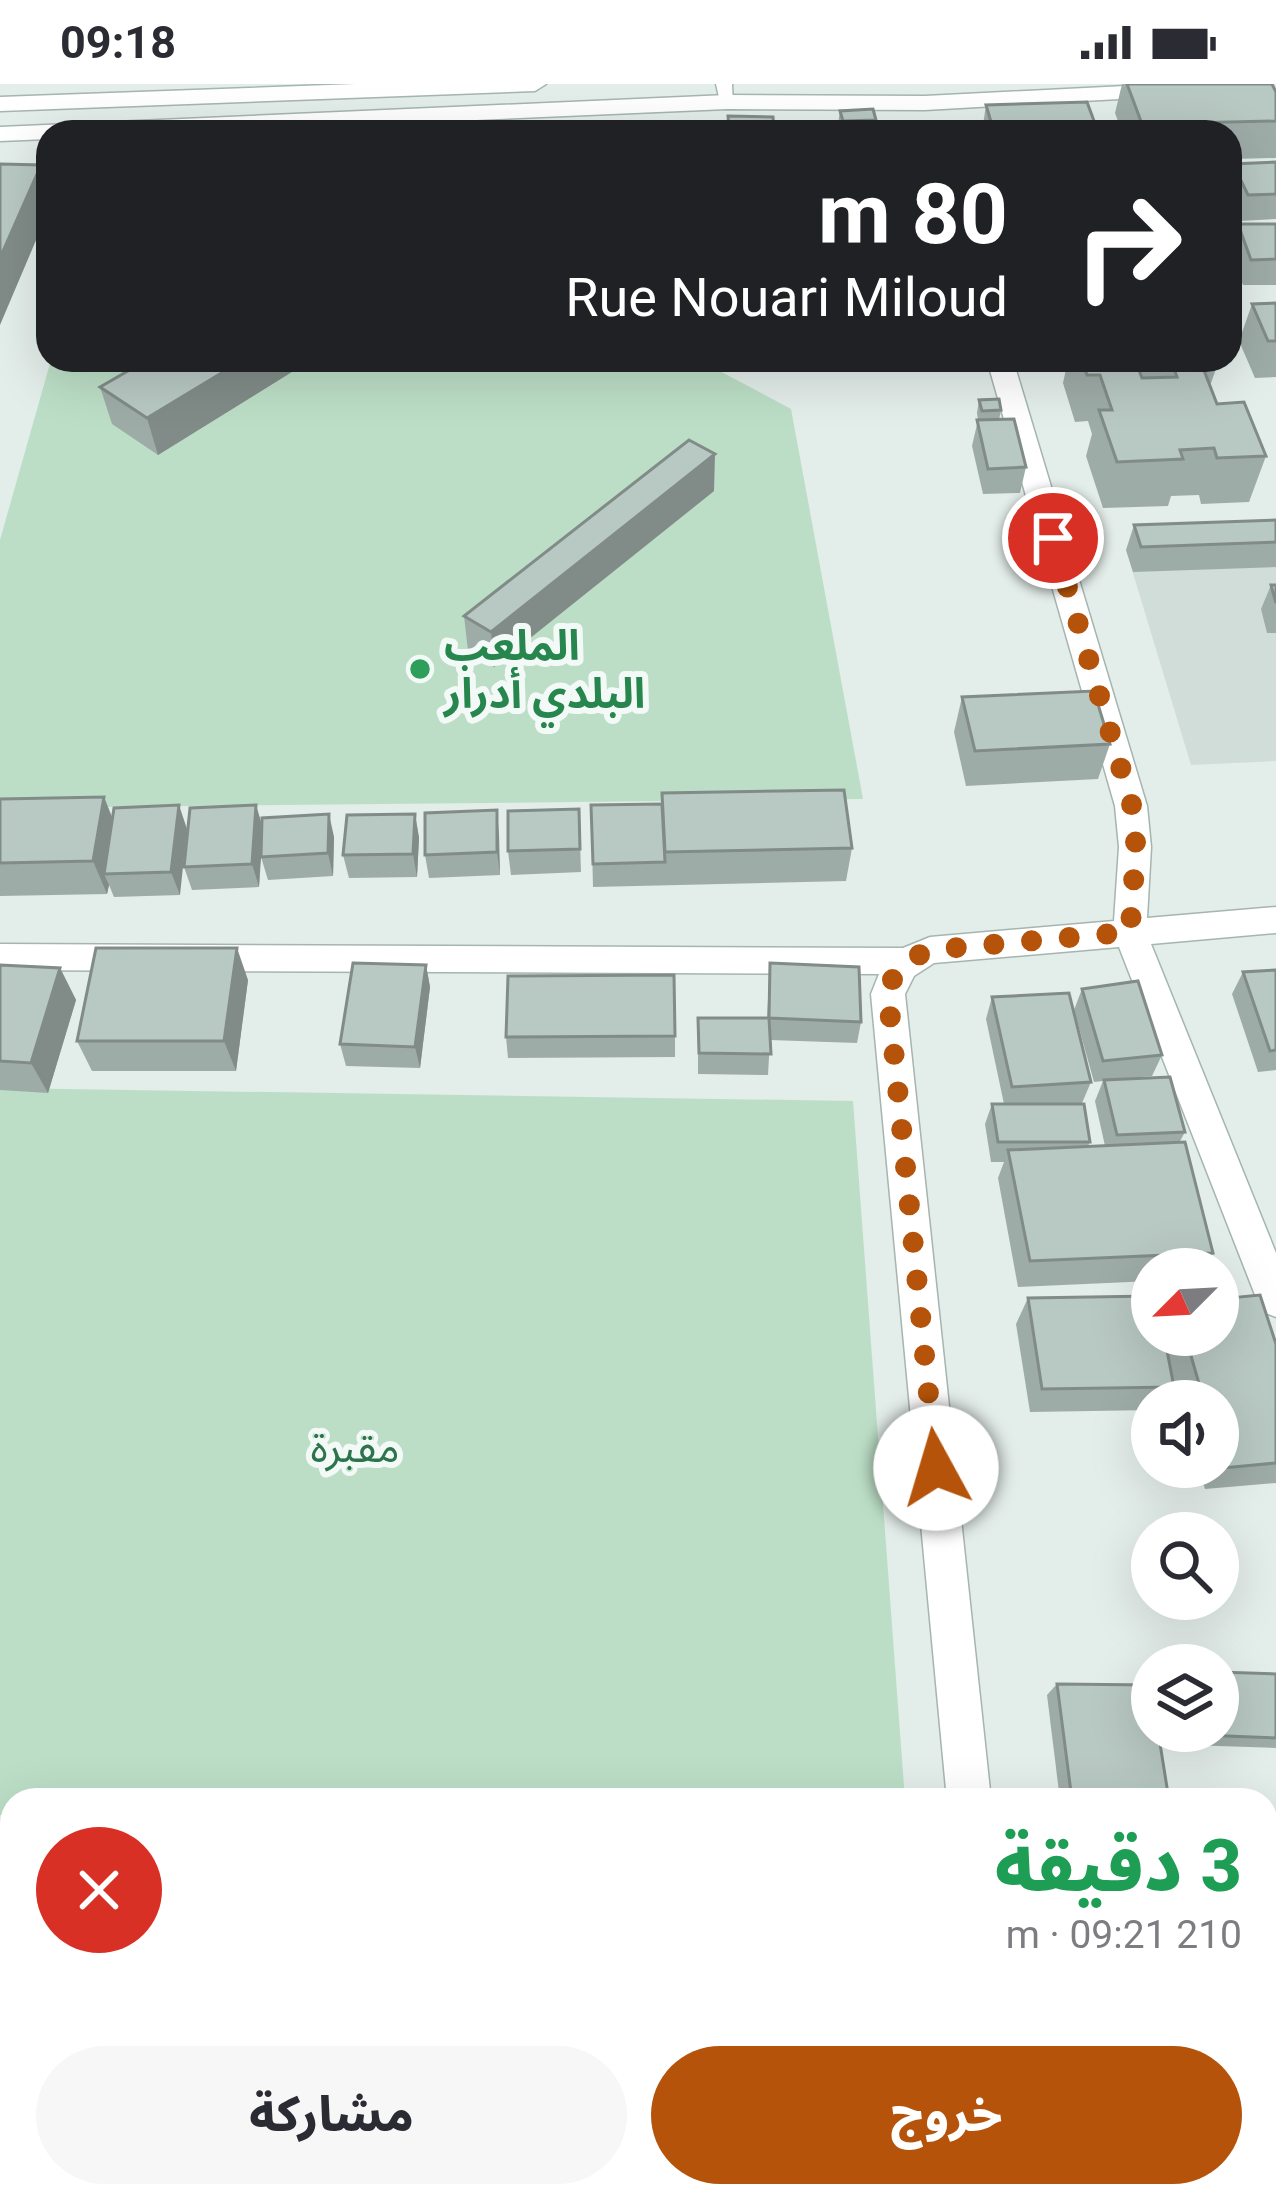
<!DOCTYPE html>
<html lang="ar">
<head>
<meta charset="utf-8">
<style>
	body { margin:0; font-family:Roboto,"Noto Sans Arabic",sans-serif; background:#f7f7f7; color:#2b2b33; direction:rtl; height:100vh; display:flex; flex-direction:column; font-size:45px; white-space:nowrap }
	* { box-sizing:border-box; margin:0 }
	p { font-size:39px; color:#7c7c81 }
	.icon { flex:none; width:66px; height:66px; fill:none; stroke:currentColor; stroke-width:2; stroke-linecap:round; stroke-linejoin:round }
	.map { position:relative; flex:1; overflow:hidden; direction:ltr }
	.drawer { position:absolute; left:0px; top:1704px; width:1278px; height:420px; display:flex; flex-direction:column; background:#fff; border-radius:36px 36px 0 0; box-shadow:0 12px 48px #0002; direction:rtl }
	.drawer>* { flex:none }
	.banner { position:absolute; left:36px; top:36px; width:1206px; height:252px; border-radius:36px; box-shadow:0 12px 48px #0002; direction:rtl; background:#202124; color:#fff; overflow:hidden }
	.needle { width:78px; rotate:246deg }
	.tools { position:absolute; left:1131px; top:1164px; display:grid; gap:24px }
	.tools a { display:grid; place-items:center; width:108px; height:108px; border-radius:50%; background:#fff; box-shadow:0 12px 48px #0002; font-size:60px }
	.pin { position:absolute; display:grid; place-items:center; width:102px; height:102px; color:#fff; margin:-51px; border:6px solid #fff; border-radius:50%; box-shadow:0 3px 12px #0007 }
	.me { position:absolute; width:132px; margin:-66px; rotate:354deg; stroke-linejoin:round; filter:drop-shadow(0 0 9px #0008) }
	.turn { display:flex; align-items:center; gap:42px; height:252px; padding:0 36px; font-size:54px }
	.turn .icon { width:156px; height:156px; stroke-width:2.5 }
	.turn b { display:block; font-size:84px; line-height:102px }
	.round { display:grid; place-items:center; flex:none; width:126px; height:126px; border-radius:63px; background:#f7f7f7 }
	.overview { display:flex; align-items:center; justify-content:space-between; height:204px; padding:0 36px }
	h1 { font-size:72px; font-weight:800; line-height:90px; color:#1e9e55 }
	.action { display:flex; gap:24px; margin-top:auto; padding:24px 36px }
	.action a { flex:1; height:138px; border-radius:72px; background:#b45309; color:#fff; font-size:48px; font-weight:800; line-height:138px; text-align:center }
	.action a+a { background:#f7f7f7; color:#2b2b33 }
	.status { display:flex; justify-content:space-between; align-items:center; height:84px; padding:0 60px; background:#fff; direction:ltr }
	.status svg { height:33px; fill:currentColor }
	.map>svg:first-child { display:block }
</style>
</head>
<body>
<div class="status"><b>09:18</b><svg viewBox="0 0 49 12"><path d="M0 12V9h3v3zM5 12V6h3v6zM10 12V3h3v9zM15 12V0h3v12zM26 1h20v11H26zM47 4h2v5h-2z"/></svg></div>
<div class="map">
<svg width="1276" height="2124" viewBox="0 0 1276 2124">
	<rect width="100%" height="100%" fill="#e3ede9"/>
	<polygon fill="#d1ddd8" points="1276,461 1276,677 1191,681 1126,466"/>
	<g fill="#bcdec6">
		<polygon points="51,276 699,276 791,325 863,715 0,724 0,456"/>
		<polygon points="0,1004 853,1017 905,1716 12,1716 12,1731 0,1731"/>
	</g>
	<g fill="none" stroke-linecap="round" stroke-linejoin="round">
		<defs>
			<polygon id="service" points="716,0 732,0 733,22 721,22"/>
			<g id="minor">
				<polygon points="356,0 546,0 535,7 0,27 0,13"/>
				<polygon points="1165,0 1176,7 1173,12 925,26 727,25 201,48 48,48 48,55 0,57 0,43 727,11 925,12"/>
				<polygon points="987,276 1013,276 1147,722 1151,763 1147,834 1276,823 1276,849 1151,860 1276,1169 1276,1233 1263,1228 1257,1216 1119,863 934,879 914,892 905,910 991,1716 947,1716 871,910 879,890 0,886 0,860 903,864 930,853 1114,837 1119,763 1115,722"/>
				<polygon points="0,1766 12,1767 12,1813 0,1812"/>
				<rect x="1266" y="1813" width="10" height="46"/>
				<rect x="0" y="2054" width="12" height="50"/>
				<polygon points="505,2112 555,2112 554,2124 504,2124"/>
				<polygon points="859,2112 1251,2112 1256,2124 864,2124"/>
			</g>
		</defs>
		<use href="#service" stroke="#a5b5b0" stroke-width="3"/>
		<use href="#minor" stroke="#a5b5b0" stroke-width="3"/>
		<use href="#service" fill="#fff" fill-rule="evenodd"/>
		<use href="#minor" fill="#fff" fill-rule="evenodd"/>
	</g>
	<g fill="#9eaca7">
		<polygon points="1122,0 1272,0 1276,8 1276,74 1230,75 1230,48 1122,48 1115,29"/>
		<polygon points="986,21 1097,45 1096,48 982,48"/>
		<polygon points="840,27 876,36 875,48 841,48 838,40"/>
		<polygon points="728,32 773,33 774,48 728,48"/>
		<polygon points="1276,78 1276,135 1240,137 1230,116 1230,89 1233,80"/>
		<polygon points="1238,140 1276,140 1276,201 1243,201 1232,171 1230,177 1230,162 1231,164"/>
		<polygon points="1276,219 1276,293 1255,294 1239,257 1252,220"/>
		<polygon points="147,276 311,276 158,371 112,340 100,303"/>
		<polygon points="942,276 1004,276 1002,285 946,288"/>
		<polygon points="1068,276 1219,276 1210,302 1217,320 1266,372 1249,418 1201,420 1199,411 1171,412 1168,422 1103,424 1086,372 1092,350 1088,337 1075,338 1063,299"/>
		<polygon points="979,316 1001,326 999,336 1026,383 1020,409 983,410 972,362 978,336 977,329"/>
		<polygon points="714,407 494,583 468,567 464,532"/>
		<polygon points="1276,436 1276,483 1133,488 1126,466 1134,441"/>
		<polygon points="1271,501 1276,501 1276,549 1267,549 1261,525"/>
		<polygon points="962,613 1110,660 1098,695 966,702 954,648"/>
		<polygon points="104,713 113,735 179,721 180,811 114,813 109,801 107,810 0,812 0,715"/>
		<polygon points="256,721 262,742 334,753 333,792 268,796 261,773 261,762 259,803 192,806 184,783"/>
		<polygon points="591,721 852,764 846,797 593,803"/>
		<polygon points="579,725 581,788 511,791 508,767"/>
		<polygon points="497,726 500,791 429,794 425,771"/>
		<polygon points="415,730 419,754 417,793 349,794 343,771"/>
		<polygon points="770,879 861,938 857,959 770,956 768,991 698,990 698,934 767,934"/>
		<polygon points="0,881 60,884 76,916 48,1009 0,1006"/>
		<polygon points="426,881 430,903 420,984 346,982 340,960"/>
		<polygon points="1276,886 1276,986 1258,988 1232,910 1243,888"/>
		<polygon points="248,896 236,987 92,987 77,957"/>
		<polygon points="1082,905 1162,971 1152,992 1118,995 1185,1048 1179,1059 1213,1169 1203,1185 1152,1185 1152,1197 1018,1203 998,1094 1004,1078 991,1078 985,1040 992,1020 1004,1020 986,935 992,913 1091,998 1082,1019 1090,1058 1088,1062 1105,1062 1095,1017 1103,997 1094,998 1074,926"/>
		<polygon points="675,952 675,973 508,974 506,953"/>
		<polygon points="1028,1214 1152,1251 1218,1251 1276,1260 1276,1399 1205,1405 1198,1383 1218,1383 1218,1317 1180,1317 1170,1283 1174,1303 1164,1317 1152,1317 1152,1326 1030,1328 1016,1240"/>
		<polygon points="1276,1590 1276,1664 1187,1661 1185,1647 1218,1647"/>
		<polygon points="1057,1600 1169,1716 1060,1716 1047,1611"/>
	</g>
	<g fill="#818c88">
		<polygon points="41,81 48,105 48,128 0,241 0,174"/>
		<polygon points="243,276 311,276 158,371 147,334"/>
		<polygon points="715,370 714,407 494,583 491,548"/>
		<polygon points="104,713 117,747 104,790 109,801 107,810 93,777"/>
		<polygon points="179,721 187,745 180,811 171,788"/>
		<polygon points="256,721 263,745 259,803 252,780"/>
		<polygon points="497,726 499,750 500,791 497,768"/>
		<polygon points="329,730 334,753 333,792 328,769"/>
		<polygon points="415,730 419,754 417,793 413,770"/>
		<polygon points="237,864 248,896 236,987 224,957"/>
		<polygon points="426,881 430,903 420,984 415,963"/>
		<polygon points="60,884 76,916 48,1009 31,979"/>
	</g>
	<g fill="#b8c8c2" stroke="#818c88" stroke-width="3">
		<polygon points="1127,0 1272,0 1276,8 1276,37 1142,40"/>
		<polygon points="1087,18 1097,45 994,48 986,21"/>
		<polygon points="873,25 876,36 843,37 840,27"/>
		<polygon points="728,32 773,33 774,45 729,45"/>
		<polygon points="1276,78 1276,110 1248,111 1233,80"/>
		<polygon points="0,80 41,81 0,174"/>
		<polygon points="1238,140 1276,140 1276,175 1251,176"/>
		<polygon points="1276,219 1276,257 1268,257 1252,220"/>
		<polygon points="147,276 243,276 147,334 100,303"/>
		<polygon points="1082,276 1135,276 1142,294 1177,293 1171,276 1200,276 1217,320 1244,318 1266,372 1217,374 1214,364 1180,366 1183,375 1117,378 1099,326 1112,326 1100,291 1087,291"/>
		<polygon points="999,315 1001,326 982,327 979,316"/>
		<polygon points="1014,335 1026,383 988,385 977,336"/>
		<polygon points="689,356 715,370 491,548 464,532"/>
		<polygon points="1276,436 1276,458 1141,463 1134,441"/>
		<polygon points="1271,501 1276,501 1276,519"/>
		<polygon points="1094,607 1110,660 975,667 962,613"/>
		<polygon points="844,706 852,764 665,768 662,709"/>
		<polygon points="104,713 93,777 0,779 0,715"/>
		<polygon points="662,720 665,778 593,780 591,721"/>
		<polygon points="179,721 171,788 104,790 114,724"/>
		<polygon points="256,721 252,780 184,783 190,724"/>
		<polygon points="579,725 580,765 508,767 508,727"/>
		<polygon points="497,726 497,768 425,771 425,729"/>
		<polygon points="329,730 328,769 261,773 262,734"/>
		<polygon points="415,730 413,770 343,771 347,731"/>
		<polygon points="96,864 237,864 224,957 77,957"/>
		<polygon points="353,879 426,881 415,963 340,960"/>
		<polygon points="770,879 859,883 861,938 769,934"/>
		<polygon points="0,881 60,884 31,979 0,977"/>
		<polygon points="1276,886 1276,966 1270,967 1243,888"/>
		<polygon points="674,891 675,952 506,953 508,892"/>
		<polygon points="1138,897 1162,971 1103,977 1082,905"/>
		<polygon points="1069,909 1091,998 1012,1003 992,913"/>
		<polygon points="698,934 769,934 771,970 699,969"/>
		<polygon points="1170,993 1185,1048 1117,1051 1104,996"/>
		<polygon points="992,1020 1084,1020 1090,1058 998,1058"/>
		<polygon points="1185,1058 1213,1169 1030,1177 1008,1066"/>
		<polygon points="1260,1211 1276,1260 1276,1379 1223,1384 1218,1366 1218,1317 1204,1317 1185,1251 1218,1251 1218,1215"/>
		<polygon points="1152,1212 1152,1251 1164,1251 1174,1303 1042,1305 1028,1214"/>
		<polygon points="1218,1588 1276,1590 1276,1654 1201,1651 1200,1647 1218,1647"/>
		<polygon points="1057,1600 1151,1601 1152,1647 1158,1647 1169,1716 1072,1716"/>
	</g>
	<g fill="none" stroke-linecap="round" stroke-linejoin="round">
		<path stroke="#b45309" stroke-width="21" stroke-dasharray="0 37.8" d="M936 1384 888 910C894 883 905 877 930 866L1130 848 1136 763 1132 722 1053 454"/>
	</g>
	<circle fill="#2e9e5b" stroke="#f3f9f6" stroke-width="4.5" cx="420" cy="585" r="12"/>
	<g text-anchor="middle" stroke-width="12" stroke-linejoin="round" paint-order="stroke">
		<g font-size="42" font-weight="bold" fill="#27864d" stroke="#f3f9f6" text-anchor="start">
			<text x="444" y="576">الملعب<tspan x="444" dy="48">البلدي أدرار</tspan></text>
		</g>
		<g font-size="42" fill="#2c754c" stroke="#f3f9f6">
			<text x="355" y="1378">مقبرة</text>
		</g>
	</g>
</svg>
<div class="tools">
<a><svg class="needle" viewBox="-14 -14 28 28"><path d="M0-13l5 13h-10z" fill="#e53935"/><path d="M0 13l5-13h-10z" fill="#7c7c81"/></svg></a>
<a><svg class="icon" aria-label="sound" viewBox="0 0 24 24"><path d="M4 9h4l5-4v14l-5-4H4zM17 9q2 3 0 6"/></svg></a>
<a><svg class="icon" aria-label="search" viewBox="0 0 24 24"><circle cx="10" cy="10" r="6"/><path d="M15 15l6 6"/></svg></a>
<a><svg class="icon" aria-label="layers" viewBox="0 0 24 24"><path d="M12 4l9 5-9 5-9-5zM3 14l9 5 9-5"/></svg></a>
</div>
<div class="pin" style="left:1053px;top:454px;background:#d93025"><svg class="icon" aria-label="arrive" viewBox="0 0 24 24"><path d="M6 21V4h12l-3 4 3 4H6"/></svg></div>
<svg class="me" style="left:936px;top:1384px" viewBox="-20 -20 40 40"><circle r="19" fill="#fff"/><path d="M0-13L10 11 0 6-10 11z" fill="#b45309"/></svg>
<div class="banner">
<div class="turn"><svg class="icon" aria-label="right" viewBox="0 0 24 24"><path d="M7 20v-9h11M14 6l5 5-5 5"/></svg><div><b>80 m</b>Rue Nouari Miloud</div></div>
</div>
<section class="drawer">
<div class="overview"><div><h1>3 دقيقة</h1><p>210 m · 09:21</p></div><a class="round" style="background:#d93025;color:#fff"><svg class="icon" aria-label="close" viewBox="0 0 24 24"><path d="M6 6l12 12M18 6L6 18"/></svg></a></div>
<div class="action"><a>خروج</a><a>مشاركة</a></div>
</section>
</div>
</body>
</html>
